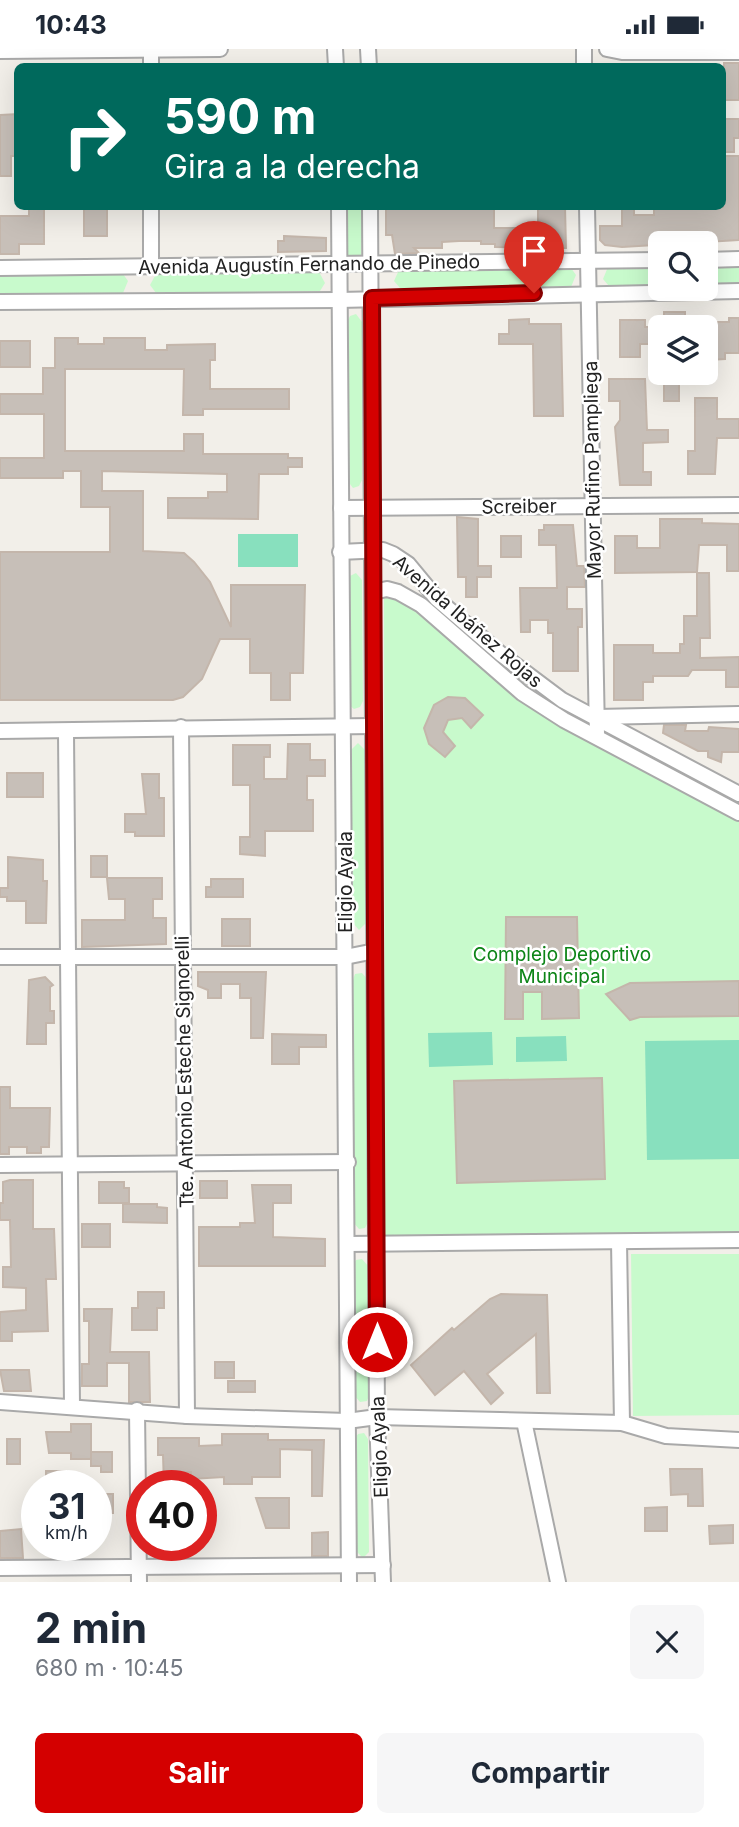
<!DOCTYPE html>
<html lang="es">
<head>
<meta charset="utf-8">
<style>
	body { margin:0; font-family:Inter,sans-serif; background:#f6f6f7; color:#1f2937; height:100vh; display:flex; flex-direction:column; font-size:26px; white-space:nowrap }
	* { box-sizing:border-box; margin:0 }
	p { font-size:23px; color:#747a83 }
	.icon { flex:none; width:38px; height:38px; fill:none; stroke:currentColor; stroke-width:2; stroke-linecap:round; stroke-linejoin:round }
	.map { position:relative; height:1533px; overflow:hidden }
	.side { display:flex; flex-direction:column; background:#fff; flex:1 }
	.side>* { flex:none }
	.guide { position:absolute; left:14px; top:14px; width:712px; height:147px; border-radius:10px; box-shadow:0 7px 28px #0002; background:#00695c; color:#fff; overflow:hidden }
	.buttons { position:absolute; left:648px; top:182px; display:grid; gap:14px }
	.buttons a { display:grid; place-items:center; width:70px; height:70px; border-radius:10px; background:#fff; box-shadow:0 7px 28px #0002; font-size:35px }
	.speed { position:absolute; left:21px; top:1421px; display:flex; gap:14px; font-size:35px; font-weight:700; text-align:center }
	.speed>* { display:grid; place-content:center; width:91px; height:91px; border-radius:50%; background:#fff; box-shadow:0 7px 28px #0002; line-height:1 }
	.speed small { font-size:18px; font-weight:400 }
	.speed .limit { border:10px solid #d22; background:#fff; color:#111 }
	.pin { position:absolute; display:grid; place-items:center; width:60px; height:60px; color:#fff; margin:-72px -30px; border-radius:50% 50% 50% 0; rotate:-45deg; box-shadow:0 0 7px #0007 }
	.pin .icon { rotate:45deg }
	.me { position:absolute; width:77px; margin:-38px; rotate:0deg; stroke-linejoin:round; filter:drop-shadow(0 0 5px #0008) }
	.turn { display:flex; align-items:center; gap:24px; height:147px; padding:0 35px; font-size:32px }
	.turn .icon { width:91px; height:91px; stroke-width:2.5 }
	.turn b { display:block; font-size:49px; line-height:60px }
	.round { display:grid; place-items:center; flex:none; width:74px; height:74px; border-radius:10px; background:#f6f6f7 }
	.overview { display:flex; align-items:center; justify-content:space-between; height:119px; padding:0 35px }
	h1 { font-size:42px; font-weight:700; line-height:52px }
	.primary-button { display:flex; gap:14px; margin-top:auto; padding:14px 35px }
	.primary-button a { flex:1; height:80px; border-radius:10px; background:#d40000; color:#fff; font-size:28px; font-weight:700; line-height:80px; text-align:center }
	.primary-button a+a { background:#f6f6f7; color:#1f2937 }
	.status { display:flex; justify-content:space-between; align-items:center; height:49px; padding:0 35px; background:#fff; direction:ltr }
	.status svg { height:19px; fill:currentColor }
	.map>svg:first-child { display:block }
</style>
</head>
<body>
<div class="status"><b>10:43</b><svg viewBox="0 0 49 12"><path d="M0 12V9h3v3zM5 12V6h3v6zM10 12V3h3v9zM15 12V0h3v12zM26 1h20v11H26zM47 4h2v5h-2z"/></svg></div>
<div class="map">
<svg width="739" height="1533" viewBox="0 0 739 1533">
	<rect width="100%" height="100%" fill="#f2efe9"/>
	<g fill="#c8facc">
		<polygon points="346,158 363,158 361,208 347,206"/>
		<rect x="705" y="217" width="34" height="19"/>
		<polygon points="608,218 660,218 660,237 609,237 603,230"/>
		<polygon points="571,219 576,226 571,238 400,239 394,232 399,221"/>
		<polygon points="319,223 325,234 320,242 156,244 150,236 156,225"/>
		<polygon points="123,225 128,232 123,244 0,245 0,226"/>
		<polygon points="356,265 362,273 362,431 359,437 353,439 347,431 347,273 350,267"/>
		<polygon points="356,524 362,531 363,652 360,658 354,660 349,656 348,528"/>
		<polygon points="386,545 405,554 526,656 553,673 739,772 739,1185 385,1190 384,548"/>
		<polygon points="358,694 365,701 366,874 359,881 353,874 351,701"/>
		<polygon points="362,924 368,931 368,1173 365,1179 359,1180 353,1173 353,931 355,925"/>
		<polygon points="739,1205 739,1366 633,1367 631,1205"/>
		<polygon points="362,1210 368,1217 369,1346 367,1352 360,1353 354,1346 353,1217 356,1211"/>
		<polygon points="364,1384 368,1390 369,1503 363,1509 357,1503 355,1390 358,1385"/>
	</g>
	<g fill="#88e0be">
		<rect x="238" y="485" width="60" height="33"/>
		<polygon points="492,983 493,1016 429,1018 428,984"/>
		<polygon points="566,987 567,1012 516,1013 516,988"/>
		<polygon points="739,991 739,1110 647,1111 645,992"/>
	</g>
	<g fill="#c7bfb8" stroke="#c4b6ab" stroke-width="2">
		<rect x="724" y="14" width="15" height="37"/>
		<polygon points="18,65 18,107 11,107 11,127 0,127 0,66"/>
		<polygon points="723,70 739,70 739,89 734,89 734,103 724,103"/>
		<polygon points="725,107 739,107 739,191 622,198 605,196 600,191 600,177 622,177 622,159 634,159 634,166 654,166 654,158 723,158"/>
		<polygon points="29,158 44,158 44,195 19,195 19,205 0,205 0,167 29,167"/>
		<rect x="84" y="158" width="23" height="29"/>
		<polygon points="464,158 494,158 494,179 538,179 538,158 565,158 566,199 495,198 495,195 481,195 481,192 459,192 442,193 442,199 414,199 419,204 395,205 392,186 386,186 386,159"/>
		<polygon points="284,187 326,189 326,202 278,203 278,192 284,192"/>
		<rect x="664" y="263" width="21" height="15"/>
		<polygon points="729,269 739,269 739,304 725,304 725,310 708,311 708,281 715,281 715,273 729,273"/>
		<polygon points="529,270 529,275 561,275 563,367 534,367 533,295 499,295 499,285 509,285 509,271"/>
		<polygon points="620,271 645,271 645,278 652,278 652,295 640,295 640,308 620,308"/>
		<polygon points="55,289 78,289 78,295 104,295 104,289 145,289 145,301 167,301 167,296 215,295 215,311 210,311 210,340 289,340 289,360 203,360 203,366 183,366 184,320 65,320 65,402 184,402 184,385 203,385 203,405 288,405 288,409 302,409 302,418 288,418 288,425 259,425 258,470 168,469 168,449 208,449 208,443 227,443 227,425 102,422 102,442 143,442 143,502 184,504 194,513 210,533 231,578 231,536 305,536 303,624 290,624 290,651 271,651 271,624 250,624 250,590 220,590 202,630 183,648 173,651 0,651 0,503 110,503 110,458 81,458 81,422 63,422 63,429 0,429 0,409 44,409 44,365 0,365 0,345 43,345 43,319 55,319"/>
		<rect x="0" y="292" width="30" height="26"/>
		<rect x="664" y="324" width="15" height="28"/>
		<polygon points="609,330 645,330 647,381 668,381 668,393 643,394 643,423 651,423 651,436 620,436 615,378 620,371 620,352 609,352"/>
		<polygon points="695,349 717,349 717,370 739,370 739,389 717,389 715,425 688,425 688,402 695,402"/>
		<polygon points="457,468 478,470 478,517 491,517 491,528 477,528 477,548 466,548 466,528 458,528"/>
		<polygon points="660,470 702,470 702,474 739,475 739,522 727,522 727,496 699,496 697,523 615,524 615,487 637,487 637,499 660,499"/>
		<polygon points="544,476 573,476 577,517 584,517 585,538 567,538 567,560 582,560 582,578 578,578 578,622 553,622 553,584 548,584 548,571 530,571 530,583 521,583 520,539 557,539 556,496 539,496 539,481 544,481"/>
		<rect x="501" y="487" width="20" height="21"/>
		<polygon points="697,524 709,524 710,589 700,589 700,609 739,608 739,638 726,638 726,621 692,621 688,627 653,627 653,633 643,633 643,651 614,651 614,596 653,596 653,604 680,604 680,595 684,595 684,567 697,567"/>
		<polygon points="448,648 465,649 483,666 471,679 462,669 448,671 443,683 455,697 445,708 429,695 424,679 434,656"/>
		<polygon points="664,676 686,676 685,682 708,682 709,678 739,680 739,703 722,703 721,713 708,708 708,702 698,702 663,684"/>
		<polygon points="288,695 310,695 310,711 325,711 325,727 307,727 307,751 313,751 313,782 265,782 265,807 240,805 240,788 250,788 250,736 233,736 233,696 270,696 270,708 264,708 264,730 287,730"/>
		<rect x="7" y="724" width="36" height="24"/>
		<polygon points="142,725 159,725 159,749 164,749 164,787 135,787 135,783 125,783 125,765 146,765"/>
		<rect x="91" y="807" width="16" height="21"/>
		<polygon points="8,808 43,811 43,832 47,832 46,874 26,874 26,852 7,852 7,848 0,848 0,839 8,839"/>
		<polygon points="107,829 162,829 162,850 153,850 153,869 166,869 166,895 82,898 82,871 125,871 125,850 109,850"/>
		<polygon points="211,830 243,830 243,848 206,848 206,838 211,838"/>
		<polygon points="506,868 577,868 579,969 542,970 542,943 523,943 523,970 505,970"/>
		<rect x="222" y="870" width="28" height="27"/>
		<polygon points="198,923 266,923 263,989 251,989 251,949 240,949 240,935 221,935 221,949 208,949 208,941 198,937"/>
		<polygon points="45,928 53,936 50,938 50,962 54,962 54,974 46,974 46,995 27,995 29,931"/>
		<polygon points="739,932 739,967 640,968 630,971 606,945 630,934"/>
		<polygon points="272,985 326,986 326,998 299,998 299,1015 272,1015"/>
		<polygon points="602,1029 605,1130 457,1134 454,1032"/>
		<polygon points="0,1038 10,1038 10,1059 50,1059 49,1098 41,1098 41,1104 27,1104 27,1098 9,1098 9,1105 0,1105"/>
		<polygon points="10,1131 33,1131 33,1180 54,1180 56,1230 46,1230 48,1282 12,1283 12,1292 0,1292 0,1263 26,1261 26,1239 3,1238 3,1218 11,1218 10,1171 0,1171 0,1154 3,1154 3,1133"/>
		<rect x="200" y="1132" width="27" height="17"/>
		<polygon points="99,1133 124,1133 124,1139 129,1139 129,1154 99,1154"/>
		<polygon points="252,1136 291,1136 291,1154 273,1154 273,1188 325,1190 325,1217 199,1217 199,1178 240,1178 240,1174 255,1174"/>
		<polygon points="123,1155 157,1155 157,1158 167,1159 167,1174 123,1173"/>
		<rect x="82" y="1175" width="28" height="23"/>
		<polygon points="138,1243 164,1243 164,1259 157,1259 157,1281 132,1281 132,1259 138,1259"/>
		<polygon points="501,1245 547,1246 550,1344 537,1344 536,1285 487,1325 503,1344 491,1355 464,1322 435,1346 411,1316 452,1279 454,1281 490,1250"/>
		<polygon points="84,1260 112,1260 110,1303 149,1303 150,1353 129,1353 129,1314 107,1314 107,1337 82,1337 82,1315 89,1315 89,1272 84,1272"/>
		<rect x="215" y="1313" width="19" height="16"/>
		<polygon points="0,1321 29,1321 31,1342 4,1342"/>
		<rect x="228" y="1332" width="27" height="11"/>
		<polygon points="71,1375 91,1375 91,1410 71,1410 71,1404 49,1404 46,1383 71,1383"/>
		<polygon points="222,1385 268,1385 268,1391 324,1391 322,1447 312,1447 312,1401 280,1400 280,1428 252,1428 252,1435 224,1435 224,1428 191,1430 191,1423 173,1424 173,1437 164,1437 163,1406 158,1406 158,1389 199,1389 199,1397 222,1396"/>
		<rect x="7" y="1390" width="13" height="25"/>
		<polygon points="91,1403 112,1403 112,1423 101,1423 101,1417 91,1417"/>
		<polygon points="670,1420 702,1420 703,1457 688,1457 688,1445 671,1446"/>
		<rect x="46" y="1422" width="21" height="15"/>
		<rect x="96" y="1445" width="17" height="19"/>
		<polygon points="256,1449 289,1449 289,1479 266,1479"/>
		<polygon points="667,1458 667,1482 645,1482 645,1459"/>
		<polygon points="733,1476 733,1494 710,1495 709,1477"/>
		<polygon points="21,1480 23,1509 0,1509 0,1482"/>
		<polygon points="328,1483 328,1507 312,1507 312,1484"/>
	</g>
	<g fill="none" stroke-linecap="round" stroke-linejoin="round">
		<defs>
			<g id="minor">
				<polyline points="335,0 336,18"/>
				<polyline points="368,0 369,18"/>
				<polyline points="584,0 584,18"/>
				<polyline points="607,0 622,3 739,3"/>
				<polyline points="151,1 151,18"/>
				<polyline points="0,2 220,0"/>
				<polyline points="151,158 151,218"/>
				<polyline points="339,158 349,1533"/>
				<polyline points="370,158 377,1368 383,1533"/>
				<polyline points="587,158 597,685"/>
				<polyline points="705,211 739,210"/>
				<polyline points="0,219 660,211"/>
				<polyline points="0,253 339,251 739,242"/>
				<polyline points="341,459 739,456"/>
				<polyline points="340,503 383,501 393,505 408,515 437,550 502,606 562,651 739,745"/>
				<polyline points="373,543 387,540 398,543 421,556 522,644 564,671 739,764"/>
				<polyline points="597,668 739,665"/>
				<polyline points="181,678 187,1367"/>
				<polyline points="0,682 373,677"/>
				<polyline points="66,684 72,1357"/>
				<polyline points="0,908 345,908 375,902"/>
				<polyline points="0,1116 348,1113"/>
				<polyline points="619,1193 622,1374"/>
				<polyline points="348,1195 739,1191"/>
				<polyline points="0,1353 187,1367 347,1372 377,1368 622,1374 666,1387 739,1391"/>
				<polyline points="137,1361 139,1533"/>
				<polyline points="524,1372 558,1533"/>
				<polyline points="0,1519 383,1516"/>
			</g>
		</defs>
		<use href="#minor" stroke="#a9a9a9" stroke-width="18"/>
		<use href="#minor" stroke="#fff" stroke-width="14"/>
	</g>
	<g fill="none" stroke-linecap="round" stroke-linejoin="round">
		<defs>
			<polyline id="route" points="377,1293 372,249 534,244"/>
		</defs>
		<use href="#route" stroke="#8a0000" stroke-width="18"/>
		<use href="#route" stroke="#d40000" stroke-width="12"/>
	</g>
	<g text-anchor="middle" stroke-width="5" stroke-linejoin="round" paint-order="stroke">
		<g font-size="19" fill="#222" stroke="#fff">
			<text transform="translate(309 215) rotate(-1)" y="7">Avenida Augustín Fernando de Pinedo</text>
			<text transform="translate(592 421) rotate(-91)" y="7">Mayor Rufino Pampliega</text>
			<text transform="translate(519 457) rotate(-1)" y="7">Screiber</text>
			<text transform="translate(468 572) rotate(41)" y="7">Avenida Ibáñez Rojas</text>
			<text transform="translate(345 833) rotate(-90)" y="7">Eligio Ayala</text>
			<text transform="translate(184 1023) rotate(-91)" y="7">Tte. Antonio Esteche Signorelli</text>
			<text transform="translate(379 1398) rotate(-92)" y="7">Eligio Ayala</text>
		</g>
		<g font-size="19" fill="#0c8416" stroke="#fff">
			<text x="562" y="912">Complejo Deportivo<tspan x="562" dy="22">Municipal</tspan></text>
		</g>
	</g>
</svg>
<div class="buttons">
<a><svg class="icon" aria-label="search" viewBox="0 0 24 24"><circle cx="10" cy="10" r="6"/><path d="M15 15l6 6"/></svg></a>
<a><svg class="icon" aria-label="layers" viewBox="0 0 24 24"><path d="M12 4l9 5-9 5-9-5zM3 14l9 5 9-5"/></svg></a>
</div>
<div class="speed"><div>31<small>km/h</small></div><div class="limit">40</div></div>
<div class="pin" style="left:534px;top:244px;background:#d93025"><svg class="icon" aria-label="arrive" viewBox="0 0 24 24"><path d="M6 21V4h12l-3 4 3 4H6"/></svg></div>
<svg class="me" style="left:377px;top:1293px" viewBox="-20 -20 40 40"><circle r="17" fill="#d40000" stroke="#fff" stroke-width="3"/><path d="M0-11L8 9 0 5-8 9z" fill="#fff"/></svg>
<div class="guide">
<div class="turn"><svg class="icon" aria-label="right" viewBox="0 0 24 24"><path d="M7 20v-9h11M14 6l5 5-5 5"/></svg><div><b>590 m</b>Gira a la derecha</div></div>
</div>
</div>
<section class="side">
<div class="overview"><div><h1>2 min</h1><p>680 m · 10:45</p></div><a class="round"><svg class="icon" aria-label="close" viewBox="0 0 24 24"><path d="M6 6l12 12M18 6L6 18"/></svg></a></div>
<div class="primary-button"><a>Salir</a><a>Compartir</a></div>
</section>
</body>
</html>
